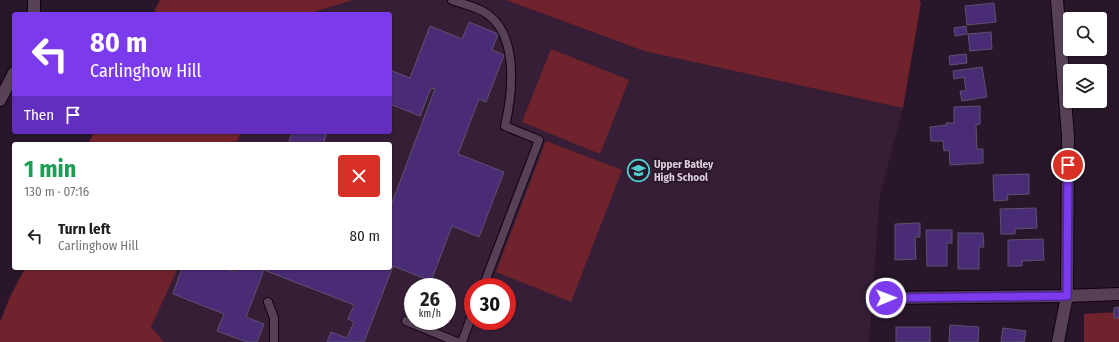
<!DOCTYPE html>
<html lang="en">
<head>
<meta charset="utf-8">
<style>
	body { margin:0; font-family:"Fira Sans Condensed",sans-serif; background:#f2f2f2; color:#202124; height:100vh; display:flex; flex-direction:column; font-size:15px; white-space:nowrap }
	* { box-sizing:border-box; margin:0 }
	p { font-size:13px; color:#757577 }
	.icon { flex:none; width:22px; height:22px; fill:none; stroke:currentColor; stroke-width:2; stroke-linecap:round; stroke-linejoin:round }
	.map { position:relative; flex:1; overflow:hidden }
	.details { position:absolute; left:12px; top:142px; width:380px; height:128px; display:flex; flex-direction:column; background:#fff; border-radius:4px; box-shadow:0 1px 3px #0004 }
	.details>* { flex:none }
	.top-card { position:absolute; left:12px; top:12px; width:380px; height:122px; border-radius:4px; box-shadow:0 1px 3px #0004; background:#7c3aed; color:#fff; overflow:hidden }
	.fabs { position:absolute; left:1063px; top:12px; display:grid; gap:8px }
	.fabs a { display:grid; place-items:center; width:44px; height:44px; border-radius:4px; background:#fff; box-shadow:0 1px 3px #0004; font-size:20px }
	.speed { position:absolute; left:404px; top:278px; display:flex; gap:8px; font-size:20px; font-weight:700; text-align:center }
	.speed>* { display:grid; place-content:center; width:52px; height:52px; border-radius:50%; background:#fff; box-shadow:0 1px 3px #0004; line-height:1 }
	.speed small { font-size:10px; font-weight:400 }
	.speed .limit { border:6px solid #d22; background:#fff; color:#111 }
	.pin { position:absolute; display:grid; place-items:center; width:34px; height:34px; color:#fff; margin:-17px; border:2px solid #fff; border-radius:50%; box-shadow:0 1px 4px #0007 }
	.me { position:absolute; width:44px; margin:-22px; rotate:89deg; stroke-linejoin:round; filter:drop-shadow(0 0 3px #0008) }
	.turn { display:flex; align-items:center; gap:14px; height:84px; padding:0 12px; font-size:18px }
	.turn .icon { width:52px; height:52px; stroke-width:2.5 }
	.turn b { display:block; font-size:28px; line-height:34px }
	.then { display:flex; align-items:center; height:38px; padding:0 12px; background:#0003; gap:8px; font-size:15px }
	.round { display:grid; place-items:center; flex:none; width:42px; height:42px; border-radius:4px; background:#f2f2f2 }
	.headline { display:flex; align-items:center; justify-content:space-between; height:68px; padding:0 12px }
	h1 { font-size:24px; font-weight:700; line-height:30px; color:#1e9e55 }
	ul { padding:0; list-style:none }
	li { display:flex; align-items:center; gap:12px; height:52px; padding:0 12px }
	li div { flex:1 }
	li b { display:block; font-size:15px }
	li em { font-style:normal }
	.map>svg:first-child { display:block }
</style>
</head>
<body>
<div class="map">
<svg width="1119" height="342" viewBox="0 0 1119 342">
	<rect width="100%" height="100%" fill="#29162a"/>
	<path fill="#351e36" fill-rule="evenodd" d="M353 0H506L644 51 903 108 880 195 869 342H164L151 327 178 268H390V144H236L241 132H390V14H307ZM413 287H447V321H413ZM473 287H507V321H473Z"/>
	<g fill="#70232d">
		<polygon points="160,0 353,0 307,14 153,14"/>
		<polygon points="506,0 919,0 921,2 903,108 644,51"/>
		<polygon points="551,49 629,80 600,154 522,122"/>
		<polygon points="94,132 241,132 236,144 88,144"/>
		<polygon points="546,141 622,170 571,302 496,272"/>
		<polygon points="25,268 178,268 151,327 164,342 0,342 0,322 10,297"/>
		<polygon points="1119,312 1119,342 1084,342 1084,314"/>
	</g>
	<g fill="#492c75" stroke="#5c536f">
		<polygon points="994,3 996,22 967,25 965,6"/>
		<polygon points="469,22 498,34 492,50 504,55 486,102 479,99 458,154 504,172 479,237 452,226 431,281 393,266 364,342 327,342 331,332 347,338 354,322 348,319 354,305 264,270 246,317 264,324 257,342 247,342 217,331 224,314 173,294 182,268 225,268 235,272 237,268 390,268 390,208 435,89 431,88 420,116 390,104 390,70 410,78 430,26 462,39"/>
		<polygon points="966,26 967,34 955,36 954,28"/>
		<polygon points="991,32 992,49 970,51 968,34"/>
		<polygon points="966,54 967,63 950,65 949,56"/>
		<polygon points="982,67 987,97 962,101 960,91 966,91 964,77 954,79 953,71"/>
		<polygon points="980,106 980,124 976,125 977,149 983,149 983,163 950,165 949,150 944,151 943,141 931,141 930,127 947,125 946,123 954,123 954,107"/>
		<polygon points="293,132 327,132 323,144 288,144"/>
		<polygon points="1029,174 1029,194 1007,195 1008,200 994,201 993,175"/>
		<polygon points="1036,208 1037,228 1015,229 1015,234 1001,234 1000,209"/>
		<polygon points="920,223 920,237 915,237 916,259 895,260 895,224"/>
		<polygon points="926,230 952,230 952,243 947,243 947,266 927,266"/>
		<polygon points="958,233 983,233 984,247 979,247 979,269 958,269"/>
		<polygon points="1043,239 1044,260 1022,261 1022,266 1008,266 1008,240"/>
		<polygon points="1119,307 1119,318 1114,318 1114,308"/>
		<polygon points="950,325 979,327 978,342 949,342"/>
		<rect x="896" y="327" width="34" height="15"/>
		<polygon points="1003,328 1026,331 1024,342 1001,342"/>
	</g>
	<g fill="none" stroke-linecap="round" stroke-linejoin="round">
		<defs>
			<g id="service">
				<path d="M452 0C462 4 475 6 484 12 519 32 513 92 505 126L539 140 483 287"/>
				<polyline points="268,302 274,318 274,342"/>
				<polyline points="406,321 457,342"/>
				<polyline points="462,342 473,312"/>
			</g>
			<g id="minor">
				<polyline points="34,14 34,0"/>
				<polyline points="0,100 14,73"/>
				<polyline points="886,298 1067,296"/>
			</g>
			<g id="tertiary">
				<polyline points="1057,0 1068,136 1067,296 1058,342"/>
				<polyline points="1067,296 1119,294"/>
			</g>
		</defs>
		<use href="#service" stroke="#110212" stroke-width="10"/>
		<use href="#minor" stroke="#110212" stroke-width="14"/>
		<use href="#tertiary" stroke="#110212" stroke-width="14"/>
		<use href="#service" stroke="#564157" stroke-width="8"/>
		<use href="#minor" stroke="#564157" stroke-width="12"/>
		<use href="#tertiary" stroke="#564157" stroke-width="12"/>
	</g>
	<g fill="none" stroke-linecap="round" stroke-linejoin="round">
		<defs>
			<polyline id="route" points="886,298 1067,296 1068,165"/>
		</defs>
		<use href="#route" stroke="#51269a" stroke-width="10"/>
		<use href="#route" stroke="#7c3aed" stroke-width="7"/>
	</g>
	<defs>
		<symbol id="school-ring" viewBox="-11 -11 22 22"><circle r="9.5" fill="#29162a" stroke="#52cdcd" stroke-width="1.5"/><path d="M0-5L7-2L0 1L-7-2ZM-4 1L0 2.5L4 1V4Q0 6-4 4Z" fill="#52cdcd"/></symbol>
	</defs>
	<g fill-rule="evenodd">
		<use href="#school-ring" x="626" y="158" width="25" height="25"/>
	</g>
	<g text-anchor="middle" stroke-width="3.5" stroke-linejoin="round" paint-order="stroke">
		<g font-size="11" font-weight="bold" fill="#dccfdd" stroke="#29162a" text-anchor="start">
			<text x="654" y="168">Upper Batley<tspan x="654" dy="13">High School</tspan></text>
		</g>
	</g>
</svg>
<div class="fabs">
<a><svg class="icon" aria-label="search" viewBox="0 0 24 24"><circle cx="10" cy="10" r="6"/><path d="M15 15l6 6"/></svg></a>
<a><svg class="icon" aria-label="layers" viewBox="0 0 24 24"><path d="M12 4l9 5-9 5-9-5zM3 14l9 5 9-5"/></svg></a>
</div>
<div class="speed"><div>26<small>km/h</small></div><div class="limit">30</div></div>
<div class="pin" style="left:1068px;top:165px;background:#d93025"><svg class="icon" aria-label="arrive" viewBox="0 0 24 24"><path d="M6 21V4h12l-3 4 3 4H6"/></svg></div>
<svg class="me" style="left:886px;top:298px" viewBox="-20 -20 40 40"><circle r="17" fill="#7c3aed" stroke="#fff" stroke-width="3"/><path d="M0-11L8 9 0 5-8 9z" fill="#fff"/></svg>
<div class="top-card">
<div class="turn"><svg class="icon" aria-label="left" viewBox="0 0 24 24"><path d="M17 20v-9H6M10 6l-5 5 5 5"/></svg><div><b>80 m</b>Carlinghow Hill</div></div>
<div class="then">Then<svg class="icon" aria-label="arrive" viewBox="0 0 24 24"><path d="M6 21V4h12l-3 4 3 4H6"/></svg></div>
</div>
<section class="details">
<div class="headline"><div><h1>1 min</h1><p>130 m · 07:16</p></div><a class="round" style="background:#d93025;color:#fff"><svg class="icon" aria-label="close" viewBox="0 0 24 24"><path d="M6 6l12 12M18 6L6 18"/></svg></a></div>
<ul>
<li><svg class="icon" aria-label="left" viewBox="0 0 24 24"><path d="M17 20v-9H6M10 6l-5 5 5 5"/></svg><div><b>Turn left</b><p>Carlinghow Hill</p></div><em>80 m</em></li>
</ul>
</section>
</div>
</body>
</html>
